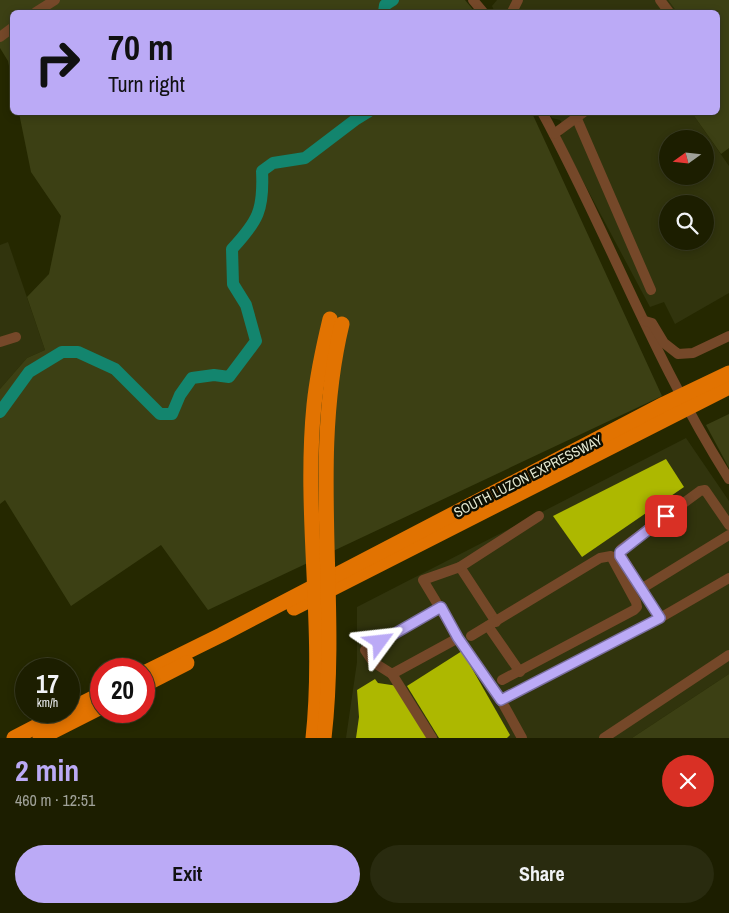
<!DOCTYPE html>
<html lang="en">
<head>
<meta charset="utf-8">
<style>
	body { margin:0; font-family:"Archivo Narrow",sans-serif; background:#292b0f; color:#f1f3f6; height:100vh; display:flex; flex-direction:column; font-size:19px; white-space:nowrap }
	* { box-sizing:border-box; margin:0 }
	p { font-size:16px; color:#a0a299 }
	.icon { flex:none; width:28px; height:28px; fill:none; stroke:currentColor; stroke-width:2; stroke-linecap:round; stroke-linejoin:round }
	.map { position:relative; height:738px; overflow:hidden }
	.panel { display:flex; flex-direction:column; background:#1c1e00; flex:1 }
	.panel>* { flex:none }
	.top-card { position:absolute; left:10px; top:10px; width:710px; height:105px; border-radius:8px; box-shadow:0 2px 8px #0003,0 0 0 1px #3a3c22; background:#bbaaf6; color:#111; overflow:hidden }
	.needle { width:32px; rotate:255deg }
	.buttons { position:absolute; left:659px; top:130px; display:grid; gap:10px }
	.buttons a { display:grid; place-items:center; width:55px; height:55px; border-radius:50%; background:#1c1e00; box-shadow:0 2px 8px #0003,0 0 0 1px #3a3c22; font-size:25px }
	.speed { position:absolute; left:15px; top:658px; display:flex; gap:10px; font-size:25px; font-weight:700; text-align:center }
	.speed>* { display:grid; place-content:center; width:65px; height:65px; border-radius:50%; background:#1c1e00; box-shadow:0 2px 8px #0003,0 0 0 1px #3a3c22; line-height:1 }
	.speed small { font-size:12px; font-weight:400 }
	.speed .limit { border:8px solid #d22; background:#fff; color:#111 }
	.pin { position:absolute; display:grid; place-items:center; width:42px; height:42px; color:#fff; margin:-21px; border-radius:10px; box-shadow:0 2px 8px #0006 }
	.me { position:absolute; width:55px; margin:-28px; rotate:60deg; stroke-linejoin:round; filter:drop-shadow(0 0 4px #0008) }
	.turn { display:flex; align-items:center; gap:18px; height:105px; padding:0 15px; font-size:22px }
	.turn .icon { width:65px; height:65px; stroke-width:2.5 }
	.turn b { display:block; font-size:35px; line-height:42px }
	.round { display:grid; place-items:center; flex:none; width:52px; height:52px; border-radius:26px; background:#292b0f }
	.overview { display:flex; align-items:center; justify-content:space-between; height:85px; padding:0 15px }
	h1 { font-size:30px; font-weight:700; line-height:38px; color:#bbaaf6 }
	.button { display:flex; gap:10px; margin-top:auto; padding:10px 15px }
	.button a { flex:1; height:58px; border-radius:30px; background:#bbaaf6; color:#111; font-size:20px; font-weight:700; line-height:58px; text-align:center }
	.button a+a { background:#292b0f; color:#f1f3f6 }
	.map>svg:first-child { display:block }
</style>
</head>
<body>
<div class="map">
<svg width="729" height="738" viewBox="0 0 729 738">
	<rect width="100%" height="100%" fill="#252800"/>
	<g fill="#31340d" fill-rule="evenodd">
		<polygon points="497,0 668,0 677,12 495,12 492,6"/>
		<path d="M549 113H692L729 166V293L675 324 664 302 650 307 560 138 566 128 560 120 552 118ZM668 139H705V176H668ZM668 204H705V241H668Z"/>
		<polygon points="8,242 45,350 27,358 0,389 0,245"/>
		<polygon points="686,438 729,501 729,674 632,738 346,738 357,662 357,607"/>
	</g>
	<g fill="#3c4014">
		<polygon points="0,0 465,0 475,12 12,12 12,82 8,61 0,48"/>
		<polygon points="668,0 729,0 729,148 721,154 692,113 718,112 718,12 677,12"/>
		<polygon points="19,113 532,113 662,396 208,610 161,545 71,606 5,500 0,504 0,389 27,358 45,350 27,297 49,274 61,216 31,172"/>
		<polygon points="729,414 729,468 706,425"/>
		<polygon points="729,674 729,738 632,738"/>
	</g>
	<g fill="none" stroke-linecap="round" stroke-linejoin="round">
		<g stroke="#13856e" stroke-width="12">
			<polyline points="384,12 385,5 393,0"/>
			<path d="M0 412 29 372 62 352H78L115 369 160 414H172L180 395 192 378 214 375 229 377 256 341 246 305 233 284 232 249C258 221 264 210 262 171L273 163 305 158 355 120 368 112"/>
		</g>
	</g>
	<g fill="#adb800">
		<polygon points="666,459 684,487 582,557 553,516"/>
		<polygon points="462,651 510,735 507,738 439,738 407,686"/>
		<polygon points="375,679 378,683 398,686 430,738 356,738 359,717 357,690"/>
	</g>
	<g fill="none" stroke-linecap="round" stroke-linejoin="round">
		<g stroke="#754829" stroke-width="10">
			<polyline points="473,0 483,12"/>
			<polyline points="660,0 669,12"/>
			<polyline points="36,12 55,0"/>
			<polyline points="512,12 518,0"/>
			<polyline points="0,37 12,28"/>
			<path d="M542 112C608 233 655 363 729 479"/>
			<polyline points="577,119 651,290"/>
			<polyline points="554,134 584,112"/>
			<polyline points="645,321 652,323 664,343 678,354 693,353 729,336"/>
			<polyline points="0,342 16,337"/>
			<polyline points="460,567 496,622"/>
			<polyline points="641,589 729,535"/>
			<polyline points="441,607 365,650 373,662 392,674 458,638"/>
			<polyline points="660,618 621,556 621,549 700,491 705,490 729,525"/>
			<polyline points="488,626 520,672"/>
			<polyline points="471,636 600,558 611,556 636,602 637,607 634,610 502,680"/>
			<polyline points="392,674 432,738"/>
			<polyline points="501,700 660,618 729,578"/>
			<polyline points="522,738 501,700 458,638 423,580 460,567 539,516"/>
			<polyline points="604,738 729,655"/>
		</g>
		<g stroke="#e27301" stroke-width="15">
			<polyline points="294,608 729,387"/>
			<polyline points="144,673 221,635 664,404 729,373"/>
			<polyline points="144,685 187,663"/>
			<polyline points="69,710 101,694"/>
			<polyline points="14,738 66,711"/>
			<polyline points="40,738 101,707"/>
			<path d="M313 738C325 627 303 516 314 405 317 376 323 348 330 319"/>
			<path d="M324 738C340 600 309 460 342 324"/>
		</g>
	</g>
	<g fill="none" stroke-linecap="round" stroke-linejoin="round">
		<defs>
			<polyline id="route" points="380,642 441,607 458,638 501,700 660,618 620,556 620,552 666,516"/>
		</defs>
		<use href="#route" stroke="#7a6ea0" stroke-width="12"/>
		<use href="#route" stroke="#bbaaf6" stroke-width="9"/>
	</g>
	<g text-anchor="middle" stroke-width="5" stroke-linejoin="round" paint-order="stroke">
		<g font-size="14" fill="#e4e8d1" stroke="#0e0f02">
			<text transform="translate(528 476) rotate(-27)" y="5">SOUTH LUZON EXPRESSWAY</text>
		</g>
	</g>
</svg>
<div class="buttons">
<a><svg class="needle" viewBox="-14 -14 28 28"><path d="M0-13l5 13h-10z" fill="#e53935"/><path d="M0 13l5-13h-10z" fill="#a0a299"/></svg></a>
<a><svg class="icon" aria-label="search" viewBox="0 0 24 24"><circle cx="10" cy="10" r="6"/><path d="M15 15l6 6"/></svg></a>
</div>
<div class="speed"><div>17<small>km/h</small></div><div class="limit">20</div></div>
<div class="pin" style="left:666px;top:516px;background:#d93025"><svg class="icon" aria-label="arrive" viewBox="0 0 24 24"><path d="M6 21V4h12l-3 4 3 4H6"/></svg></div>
<svg class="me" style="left:380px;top:642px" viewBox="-20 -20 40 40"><path d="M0-17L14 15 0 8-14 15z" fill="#bbaaf6" stroke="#fff" stroke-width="4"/></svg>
<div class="top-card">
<div class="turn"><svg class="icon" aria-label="right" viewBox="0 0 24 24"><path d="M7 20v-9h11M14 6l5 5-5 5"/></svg><div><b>70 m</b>Turn right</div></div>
</div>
</div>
<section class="panel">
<div class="overview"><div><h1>2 min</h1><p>460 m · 12:51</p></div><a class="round" style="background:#d93025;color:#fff"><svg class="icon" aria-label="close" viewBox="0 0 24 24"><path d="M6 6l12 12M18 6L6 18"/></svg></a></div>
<div class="button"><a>Exit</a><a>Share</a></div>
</section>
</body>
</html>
